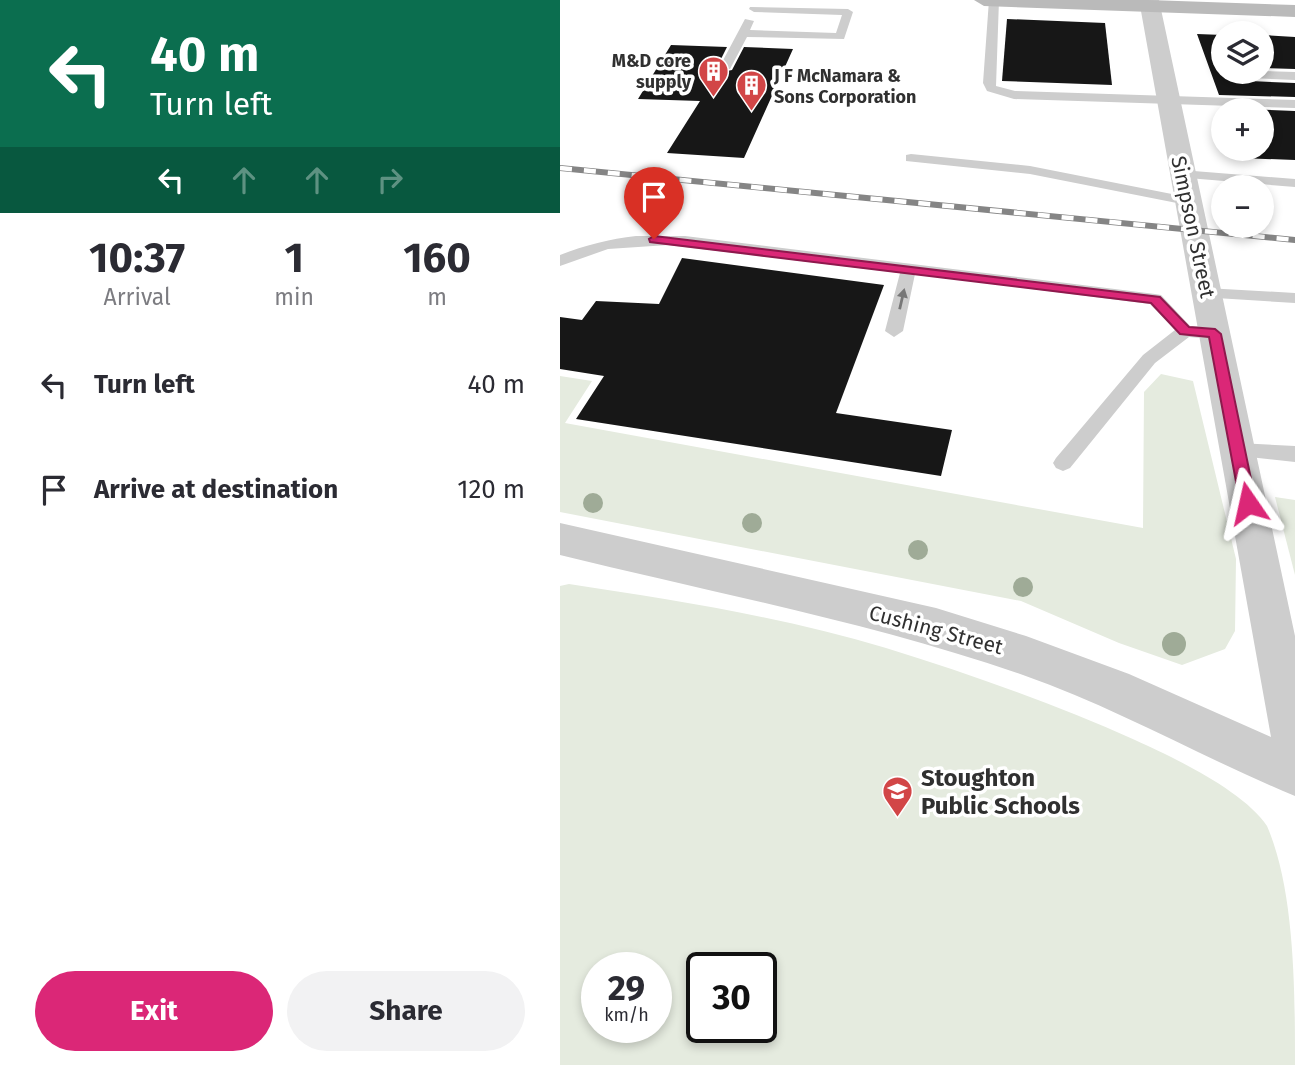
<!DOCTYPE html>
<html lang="en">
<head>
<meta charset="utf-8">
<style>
	body { margin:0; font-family:"Fira Sans",sans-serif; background:#f2f2f3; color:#2b2b33; height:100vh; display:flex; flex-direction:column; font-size:26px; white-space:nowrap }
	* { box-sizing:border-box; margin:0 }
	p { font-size:23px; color:#7c7c81 }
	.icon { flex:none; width:38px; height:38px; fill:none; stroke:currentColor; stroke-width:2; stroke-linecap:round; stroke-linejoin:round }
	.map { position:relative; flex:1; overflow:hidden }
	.side { display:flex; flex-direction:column; background:#fff; width:560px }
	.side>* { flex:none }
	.top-card { background:#0b6e4f; color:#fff; overflow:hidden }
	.buttons { position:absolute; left:651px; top:21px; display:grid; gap:14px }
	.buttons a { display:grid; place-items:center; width:63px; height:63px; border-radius:50%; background:#fff; box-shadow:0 4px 10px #0003; font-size:35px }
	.speed { position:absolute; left:21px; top:952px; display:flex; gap:14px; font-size:35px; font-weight:700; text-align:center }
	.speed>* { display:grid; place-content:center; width:91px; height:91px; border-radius:50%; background:#fff; box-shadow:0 4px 10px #0003; line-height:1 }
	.speed small { font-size:18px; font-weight:400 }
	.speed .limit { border:4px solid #111; border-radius:10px; background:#fff; color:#111 }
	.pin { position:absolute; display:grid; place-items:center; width:60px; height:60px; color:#fff; margin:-72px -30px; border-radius:50% 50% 50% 0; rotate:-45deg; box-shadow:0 0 7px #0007 }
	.pin .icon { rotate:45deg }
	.me { position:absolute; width:77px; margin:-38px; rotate:349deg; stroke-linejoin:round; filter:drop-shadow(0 0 5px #0008) }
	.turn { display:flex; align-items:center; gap:24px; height:147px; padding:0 35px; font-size:32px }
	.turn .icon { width:91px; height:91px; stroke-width:2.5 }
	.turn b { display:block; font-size:49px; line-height:60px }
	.lanes { display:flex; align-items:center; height:66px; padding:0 35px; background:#0003; justify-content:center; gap:35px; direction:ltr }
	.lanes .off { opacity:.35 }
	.eta { display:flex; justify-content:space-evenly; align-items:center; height:119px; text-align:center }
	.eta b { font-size:42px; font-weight:700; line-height:49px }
	.primary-button { display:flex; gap:14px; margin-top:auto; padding:14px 35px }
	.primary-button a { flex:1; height:80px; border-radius:42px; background:#db2777; color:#fff; font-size:28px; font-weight:700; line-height:80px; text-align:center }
	.primary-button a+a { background:#f2f2f3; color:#2b2b33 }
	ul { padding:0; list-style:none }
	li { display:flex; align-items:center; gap:21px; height:105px; padding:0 35px }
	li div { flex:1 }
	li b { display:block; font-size:26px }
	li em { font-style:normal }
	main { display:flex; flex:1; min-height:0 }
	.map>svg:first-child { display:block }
</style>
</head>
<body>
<main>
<section class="side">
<div class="top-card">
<div class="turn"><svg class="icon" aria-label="left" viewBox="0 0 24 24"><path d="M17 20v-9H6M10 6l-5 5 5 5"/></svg><div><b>40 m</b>Turn left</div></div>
<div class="lanes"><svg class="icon" aria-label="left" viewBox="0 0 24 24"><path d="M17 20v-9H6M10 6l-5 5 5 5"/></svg><svg class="icon off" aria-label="ahead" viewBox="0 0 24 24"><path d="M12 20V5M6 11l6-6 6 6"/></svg><svg class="icon off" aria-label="ahead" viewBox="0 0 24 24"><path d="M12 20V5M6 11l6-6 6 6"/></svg><svg class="icon off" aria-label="right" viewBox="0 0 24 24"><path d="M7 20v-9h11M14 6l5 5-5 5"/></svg></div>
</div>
<div class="eta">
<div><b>10:37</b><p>Arrival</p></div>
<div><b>1</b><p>min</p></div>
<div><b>160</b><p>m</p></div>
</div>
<ul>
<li><svg class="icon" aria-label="left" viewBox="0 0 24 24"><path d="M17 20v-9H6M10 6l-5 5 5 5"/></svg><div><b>Turn left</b></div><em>40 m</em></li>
<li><svg class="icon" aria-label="arrive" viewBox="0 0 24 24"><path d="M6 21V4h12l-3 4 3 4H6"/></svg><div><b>Arrive at destination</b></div><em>120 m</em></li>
</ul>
<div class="primary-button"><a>Exit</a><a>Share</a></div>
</section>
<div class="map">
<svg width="735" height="1065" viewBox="0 0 735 1065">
	<rect width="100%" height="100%" fill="#fff"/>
	<g fill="#e5ebdf" fill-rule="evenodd">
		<polygon points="601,374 633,381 676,559 675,631 665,649 622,665 559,643 461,601 0,512 0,376 32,381 5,423 583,528 584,392"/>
		<polygon points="715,497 735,500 735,575"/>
		<path d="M9 584C114 600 224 617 326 648 410 674 494 704 575 740 613 757 684 791 707 826 735 891 735 991 735 1065H0V586ZM37 968H96V1027H37ZM142 968H201V1027H142Z"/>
	</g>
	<g fill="#171717">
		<polygon points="447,19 545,23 552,85 442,81"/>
		<polygon points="637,34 663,35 663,72 683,72 683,76 690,81 735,83 735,97 659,95"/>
		<polygon points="702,35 735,37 735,69 702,68"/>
		<polygon points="111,45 167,47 158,65 162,72 172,70 184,47 233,49 184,158 107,153 140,101 78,99"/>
		<polygon points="664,108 735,111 735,160 679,158 676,149 702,149 702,110"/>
		<polygon points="122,258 324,285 276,413 392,430 381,476 16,419 44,376 0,369 0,317 22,320 36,301 99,304"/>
	</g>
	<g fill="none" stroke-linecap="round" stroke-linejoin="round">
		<g fill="#cdcdcd" fill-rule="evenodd">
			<polygon points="429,0 439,0 436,86 455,91 735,100 735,108 454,99 427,91 423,83"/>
			<polygon points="190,7 288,9 293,12 284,39 187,37 170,69 162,69 160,66 185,19 194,21 190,30 276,33 282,15 194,12 189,9"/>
			<polygon points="702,71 735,72 735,80 690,78 684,74"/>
			<polygon points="351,154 470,166 627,197 634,201 627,205 470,174 346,161 346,155"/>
			<polygon points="621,170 735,179 735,187 616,177 616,171"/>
			<path d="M76 236H125L595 294 601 295 630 326 655 327 664 333 655 339 629 337 595 363 510 468 503 471 496 468 493 463 496 458 583 355 615 330 590 304 355 274 343 331 334 337 325 331 340 273 108 245 48 249 0 266V255C25 245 50 239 76 236Z"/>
			<polygon points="646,288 735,293 735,303 640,297 638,293"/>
			<polygon points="678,443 735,446 735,462 671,455 668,450 671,445"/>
		</g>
		<path fill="#cdcdcd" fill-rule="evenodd" d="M579 0H599L735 636V796C643 758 557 708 463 675 313 623 154 593 0 555V523L376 608 466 636 569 674 711 737Z"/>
		<polygon fill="#bababa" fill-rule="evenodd" points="414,0 589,0 735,5 735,17 424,6"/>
		<defs>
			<polyline id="rail-far1" points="0,168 13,169"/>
			<polyline id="rail" points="0,168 735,240"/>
		</defs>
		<use href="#rail-far1" stroke="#858585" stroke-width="4.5"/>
		<use href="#rail" stroke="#858585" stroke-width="6"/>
		<use href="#rail-far1" stroke="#fff" stroke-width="2.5" stroke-dasharray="9" stroke-linecap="butt"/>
		<use href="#rail" stroke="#fff" stroke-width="4.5" stroke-dasharray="12" stroke-linecap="butt"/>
	</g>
	<g fill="#9fab97">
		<circle cx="33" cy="503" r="10"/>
		<circle cx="192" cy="523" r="10"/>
		<circle cx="358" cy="550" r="10"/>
		<circle cx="463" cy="587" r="10"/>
		<circle cx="614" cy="644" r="12"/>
	</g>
	<defs><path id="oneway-solid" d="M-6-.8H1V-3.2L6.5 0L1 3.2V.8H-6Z" transform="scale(1.75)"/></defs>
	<use fill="#777" href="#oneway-solid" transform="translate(342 299) rotate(-77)"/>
	<polygon fill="#db2777" stroke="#8e194d" stroke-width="2" points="94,236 600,297 629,327 655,329 661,334 696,503 688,509 680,503 649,337 620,334 591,303 90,242 89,239"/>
	<defs>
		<symbol id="building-pin" viewBox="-11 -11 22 30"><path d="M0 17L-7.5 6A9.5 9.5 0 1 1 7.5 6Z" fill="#d24647" stroke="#fff"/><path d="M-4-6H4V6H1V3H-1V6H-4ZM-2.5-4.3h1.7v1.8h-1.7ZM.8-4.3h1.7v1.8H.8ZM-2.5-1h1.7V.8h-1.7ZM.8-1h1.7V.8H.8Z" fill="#fff"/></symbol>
		<symbol id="school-pin" viewBox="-11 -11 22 30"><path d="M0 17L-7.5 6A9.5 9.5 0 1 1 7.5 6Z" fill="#d24647" stroke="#fff"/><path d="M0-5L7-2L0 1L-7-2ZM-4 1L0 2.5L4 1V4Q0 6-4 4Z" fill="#fff"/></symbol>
	</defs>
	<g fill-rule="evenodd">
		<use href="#building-pin" x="136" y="54" width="35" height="47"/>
		<use href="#building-pin" x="174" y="68" width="35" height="47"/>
		<use href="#school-pin" x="320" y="774" width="35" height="47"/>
	</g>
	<g text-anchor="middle" stroke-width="7" stroke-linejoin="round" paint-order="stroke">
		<g font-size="18" font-weight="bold" fill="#303030" stroke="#fff" text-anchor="end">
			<text x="131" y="67">M&amp;D core<tspan x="131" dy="21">supply</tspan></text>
			<text x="214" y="82" text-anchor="start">J F McNamara &amp;<tspan x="214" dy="21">Sons Corporation</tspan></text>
		</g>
		<g font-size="21" fill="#303030" stroke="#fff">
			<text transform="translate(633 227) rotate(78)" y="7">Simpson Street</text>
			<text transform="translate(376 630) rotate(15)" y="7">Cushing Street</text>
		</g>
		<g font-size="24" font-weight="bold" fill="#303030" stroke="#fff" text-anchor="start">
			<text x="361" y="786">Stoughton<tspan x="361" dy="28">Public Schools</tspan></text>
		</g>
	</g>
</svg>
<div class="buttons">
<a><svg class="icon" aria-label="layers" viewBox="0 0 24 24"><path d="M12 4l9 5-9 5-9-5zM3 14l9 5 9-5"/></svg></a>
<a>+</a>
<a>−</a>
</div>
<div class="speed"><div>29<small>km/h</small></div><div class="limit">30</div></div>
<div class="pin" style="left:94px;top:239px;background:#d93025"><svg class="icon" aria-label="arrive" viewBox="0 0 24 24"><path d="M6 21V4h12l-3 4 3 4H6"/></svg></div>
<svg class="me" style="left:688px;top:503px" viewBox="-20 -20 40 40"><path d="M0-17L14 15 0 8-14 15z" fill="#db2777" stroke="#fff" stroke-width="4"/></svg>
</div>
</main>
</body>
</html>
